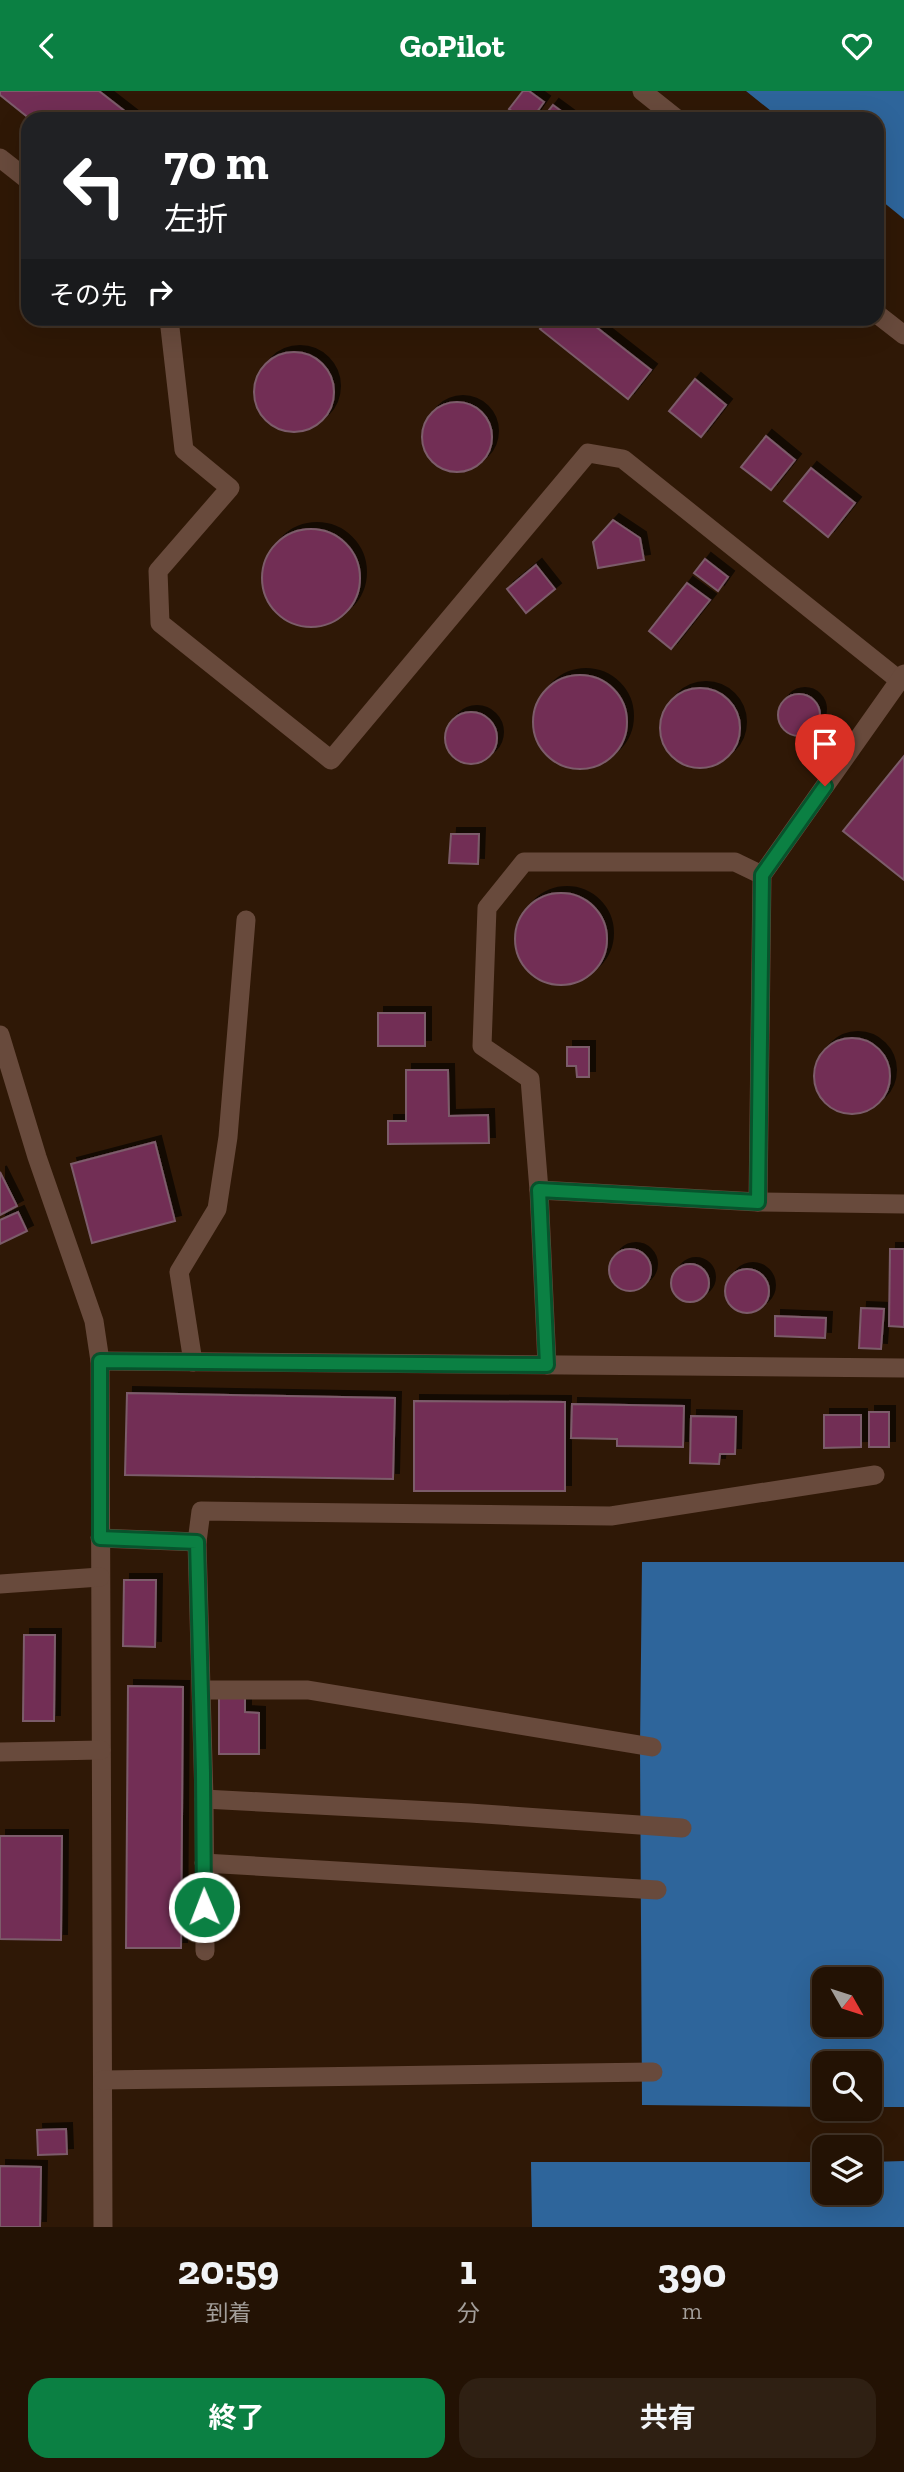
<!DOCTYPE html>
<html lang="ja">
<head>
<meta charset="utf-8">
<style>
	body { margin:0; font-family:"Zilla Slab","Noto Sans JP",serif; background:#2f2013; color:#f1f3f6; height:100vh; display:flex; flex-direction:column; font-size:26px; white-space:nowrap }
	* { box-sizing:border-box; margin:0 }
	p { font-size:23px; color:#a39e9a }
	.icon { flex:none; width:38px; height:38px; fill:none; stroke:currentColor; stroke-width:2; stroke-linecap:round; stroke-linejoin:round }
	.map { position:relative; height:2136px; overflow:hidden }
	.drawer { display:flex; flex-direction:column; background:#231204; flex:1 }
	.drawer>* { flex:none }
	.top-card { position:absolute; left:21px; top:21px; width:863px; height:214px; border-radius:21px; box-shadow:0 7px 28px #0002,0 0 0 2px #403226; background:#202124; color:#fff; overflow:hidden }
	.needle { width:46px; rotate:129deg }
	.controls { position:absolute; left:812px; top:1876px; display:grid; gap:14px }
	.controls a { display:grid; place-items:center; width:70px; height:70px; border-radius:14px; background:#231204; box-shadow:0 7px 28px #0002,0 0 0 2px #403226; font-size:35px }
	.pin { position:absolute; display:grid; place-items:center; width:60px; height:60px; color:#fff; margin:-72px -30px; border-radius:50% 50% 50% 0; rotate:-45deg; box-shadow:0 0 7px #0007 }
	.pin .icon { rotate:45deg }
	.me { position:absolute; width:77px; margin:-38px; rotate:359deg; stroke-linejoin:round; filter:drop-shadow(0 0 5px #0008) }
	.turn { display:flex; align-items:center; gap:24px; height:147px; padding:0 28px; font-size:32px }
	.turn .icon { width:91px; height:91px; stroke-width:2.5 }
	.turn b { display:block; font-size:49px; line-height:60px }
	.then { display:flex; align-items:center; height:66px; padding:0 28px; background:#0003; gap:14px; font-size:26px }
	.eta { display:flex; justify-content:space-evenly; align-items:center; height:119px; text-align:center }
	.eta b { font-size:42px; font-weight:700; line-height:49px }
	.cta { display:flex; gap:14px; margin-top:auto; padding:14px 28px }
	.cta a { flex:1; height:80px; border-radius:21px; background:#0b8043; color:#fff; font-size:28px; font-weight:700; line-height:80px; text-align:center }
	.cta a+a { background:#2f2013; color:#f1f3f6 }
	header { display:flex; justify-content:space-between; align-items:center; height:91px; padding:0 28px; background:#0b8043; color:#fff; font-size:32px; font-weight:700 }
	.map>svg:first-child { display:block }
</style>
</head>
<body>
<header><svg class="icon" aria-label="back" viewBox="0 0 24 24"><path d="M15 5l-7 7 7 7"/></svg>GoPilot<svg class="icon" aria-label="heart" viewBox="0 0 24 24"><path d="M12 20l-8-8c-3-5 5-10 8-4 3-6 11-1 8 4z"/></svg></header>
<div class="map">
<svg width="904" height="2136" viewBox="0 0 904 2136">
	<defs>
		<filter id="shadow"><feDropShadow dx="6" dy="-6" stdDeviation="0" flood-color="#0009"/></filter>
	</defs>
	<rect width="100%" height="100%" fill="#2f1806"/>
	<g fill="#2e659b" fill-rule="evenodd">
		<polygon points="746,0 904,0 904,128 877,106 877,28 781,28"/>
		<path d="M642 1471H904V2016H870V1972H824V2016L642 2014 640 1655ZM824 1888H870V1934H824Z"/>
		<polygon points="904,2070 904,2136 532,2136 531,2071 824,2071 824,2102 870,2102 870,2071"/>
	</g>
	<g fill="#722f54" stroke="#7c5b6b" stroke-width="2" filter="url(#shadow)">
		<polygon points="0,0 99,0 135,28 30,28 0,4"/>
		<polygon points="523,0 529,0 544,11 532,28 522,28 509,18"/>
		<polygon points="553,14 572,28 542,28"/>
		<polygon points="549,228 586,228 651,279 628,308 540,238"/>
		<circle cx="294" cy="301" r="40"/>
		<polygon points="695,288 726,314 701,346 669,320"/>
		<circle cx="457" cy="346" r="35"/>
		<polygon points="766,345 795,369 771,399 741,376"/>
		<polygon points="811,377 855,412 828,446 784,410"/>
		<polygon points="613,429 640,447 644,469 598,477 593,451"/>
		<circle cx="311" cy="487" r="49"/>
		<polygon points="705,468 728,486 718,500 694,482"/>
		<polygon points="536,474 555,498 526,522 507,498"/>
		<polygon points="687,492 710,509 671,558 649,540"/>
		<circle cx="580" cy="631" r="47"/>
		<circle cx="700" cy="637" r="40"/>
		<circle cx="799" cy="624" r="21"/>
		<circle cx="471" cy="647" r="26"/>
		<polygon points="904,665 904,789 843,740"/>
		<polygon points="451,743 479,743 478,773 449,772"/>
		<circle cx="561" cy="848" r="46"/>
		<rect x="378" y="922" width="47" height="33"/>
		<circle cx="852" cy="985" r="38"/>
		<polygon points="567,956 589,956 589,986 577,986 576,975 567,975"/>
		<polygon points="406,979 448,979 449,1025 488,1024 489,1052 388,1053 388,1030 406,1030"/>
		<polygon points="155,1051 175,1130 92,1152 71,1073"/>
		<polygon points="0,1081 17,1115 0,1124"/>
		<polygon points="18,1121 27,1140 0,1153 0,1129"/>
		<polygon points="890,1158 904,1158 904,1236 889,1235"/>
		<circle cx="630" cy="1179" r="21"/>
		<circle cx="690" cy="1192" r="19"/>
		<circle cx="747" cy="1200" r="22"/>
		<polygon points="861,1217 884,1218 881,1258 859,1257"/>
		<polygon points="775,1225 826,1227 825,1247 775,1245"/>
		<polygon points="127,1302 395,1307 393,1388 125,1384"/>
		<polygon points="414,1310 565,1311 565,1400 414,1400"/>
		<polygon points="572,1313 684,1315 683,1356 617,1355 617,1348 571,1347"/>
		<rect x="869" y="1321" width="20" height="35"/>
		<polygon points="824,1324 861,1324 861,1356 824,1357"/>
		<polygon points="691,1325 736,1326 735,1363 720,1363 719,1373 690,1372"/>
		<polygon points="124,1489 156,1489 155,1556 123,1555"/>
		<polygon points="24,1544 55,1544 54,1630 23,1630"/>
		<polygon points="128,1595 183,1596 181,1857 126,1857"/>
		<polygon points="219,1607 245,1607 245,1621 259,1622 259,1663 219,1663"/>
		<polygon points="0,1745 62,1745 61,1849 0,1848"/>
		<polygon points="66,2038 67,2063 38,2064 37,2039"/>
		<polygon points="0,2075 41,2076 40,2136 0,2136"/>
	</g>
	<g fill="none" stroke-linecap="round" stroke-linejoin="round">
		<g stroke="#684a3c" stroke-width="19">
			<polyline points="642,0 677,28"/>
			<polyline points="0,67 28,89"/>
			<polyline points="877,223 904,244"/>
			<polyline points="169,228 184,359 230,397 158,480 160,532 331,669 588,362 623,368 899,589"/>
			<polyline points="0,944 37,1066 94,1230 100,1270 103,2136"/>
			<polyline points="539,1099 758,1111 904,1113"/>
			<polyline points="758,1111 762,784 904,583"/>
			<polyline points="100,1270 904,1277"/>
			<polyline points="193,1271 179,1181 217,1118 228,1046 246,829"/>
			<polyline points="547,1274 539,1099 530,988 482,955 487,817 524,771 735,771 762,784"/>
			<polyline points="100,1447 197,1451"/>
			<polyline points="0,1493 100,1486"/>
			<polyline points="202,1599 308,1599 652,1656"/>
			<polyline points="0,1661 101,1659"/>
			<polyline points="204,1708 470,1722 682,1737"/>
			<polyline points="204,1772 657,1799"/>
			<polyline points="205,1860 204,1708 197,1451 201,1420 611,1425 875,1384"/>
			<polyline points="103,1989 653,1981"/>
		</g>
	</g>
	<g fill="none" stroke-linecap="round" stroke-linejoin="round">
		<defs>
			<polyline id="route" points="204,1816 203,1681 197,1451 100,1447 100,1270 547,1274 539,1099 758,1111 762,784 825,695"/>
		</defs>
		<use href="#route" stroke="#07532c" stroke-width="18"/>
		<use href="#route" stroke="#0b8043" stroke-width="12"/>
	</g>
</svg>
<div class="controls">
<a><svg class="needle" viewBox="-14 -14 28 28"><path d="M0-13l5 13h-10z" fill="#e53935"/><path d="M0 13l5-13h-10z" fill="#a39e9a"/></svg></a>
<a><svg class="icon" aria-label="search" viewBox="0 0 24 24"><circle cx="10" cy="10" r="6"/><path d="M15 15l6 6"/></svg></a>
<a><svg class="icon" aria-label="layers" viewBox="0 0 24 24"><path d="M12 4l9 5-9 5-9-5zM3 14l9 5 9-5"/></svg></a>
</div>
<div class="pin" style="left:825px;top:695px;background:#d93025"><svg class="icon" aria-label="arrive" viewBox="0 0 24 24"><path d="M6 21V4h12l-3 4 3 4H6"/></svg></div>
<svg class="me" style="left:204px;top:1816px" viewBox="-20 -20 40 40"><circle r="17" fill="#0b8043" stroke="#fff" stroke-width="3"/><path d="M0-11L8 9 0 5-8 9z" fill="#fff"/></svg>
<div class="top-card">
<div class="turn"><svg class="icon" aria-label="left" viewBox="0 0 24 24"><path d="M17 20v-9H6M10 6l-5 5 5 5"/></svg><div><b>70 m</b>左折</div></div>
<div class="then">その先<svg class="icon" aria-label="right" viewBox="0 0 24 24"><path d="M7 20v-9h11M14 6l5 5-5 5"/></svg></div>
</div>
</div>
<section class="drawer">
<div class="eta">
<div><b>20:59</b><p>到着</p></div>
<div><b>1</b><p>分</p></div>
<div><b>390</b><p>m</p></div>
</div>
<div class="cta"><a>終了</a><a>共有</a></div>
</section>
</body>
</html>
